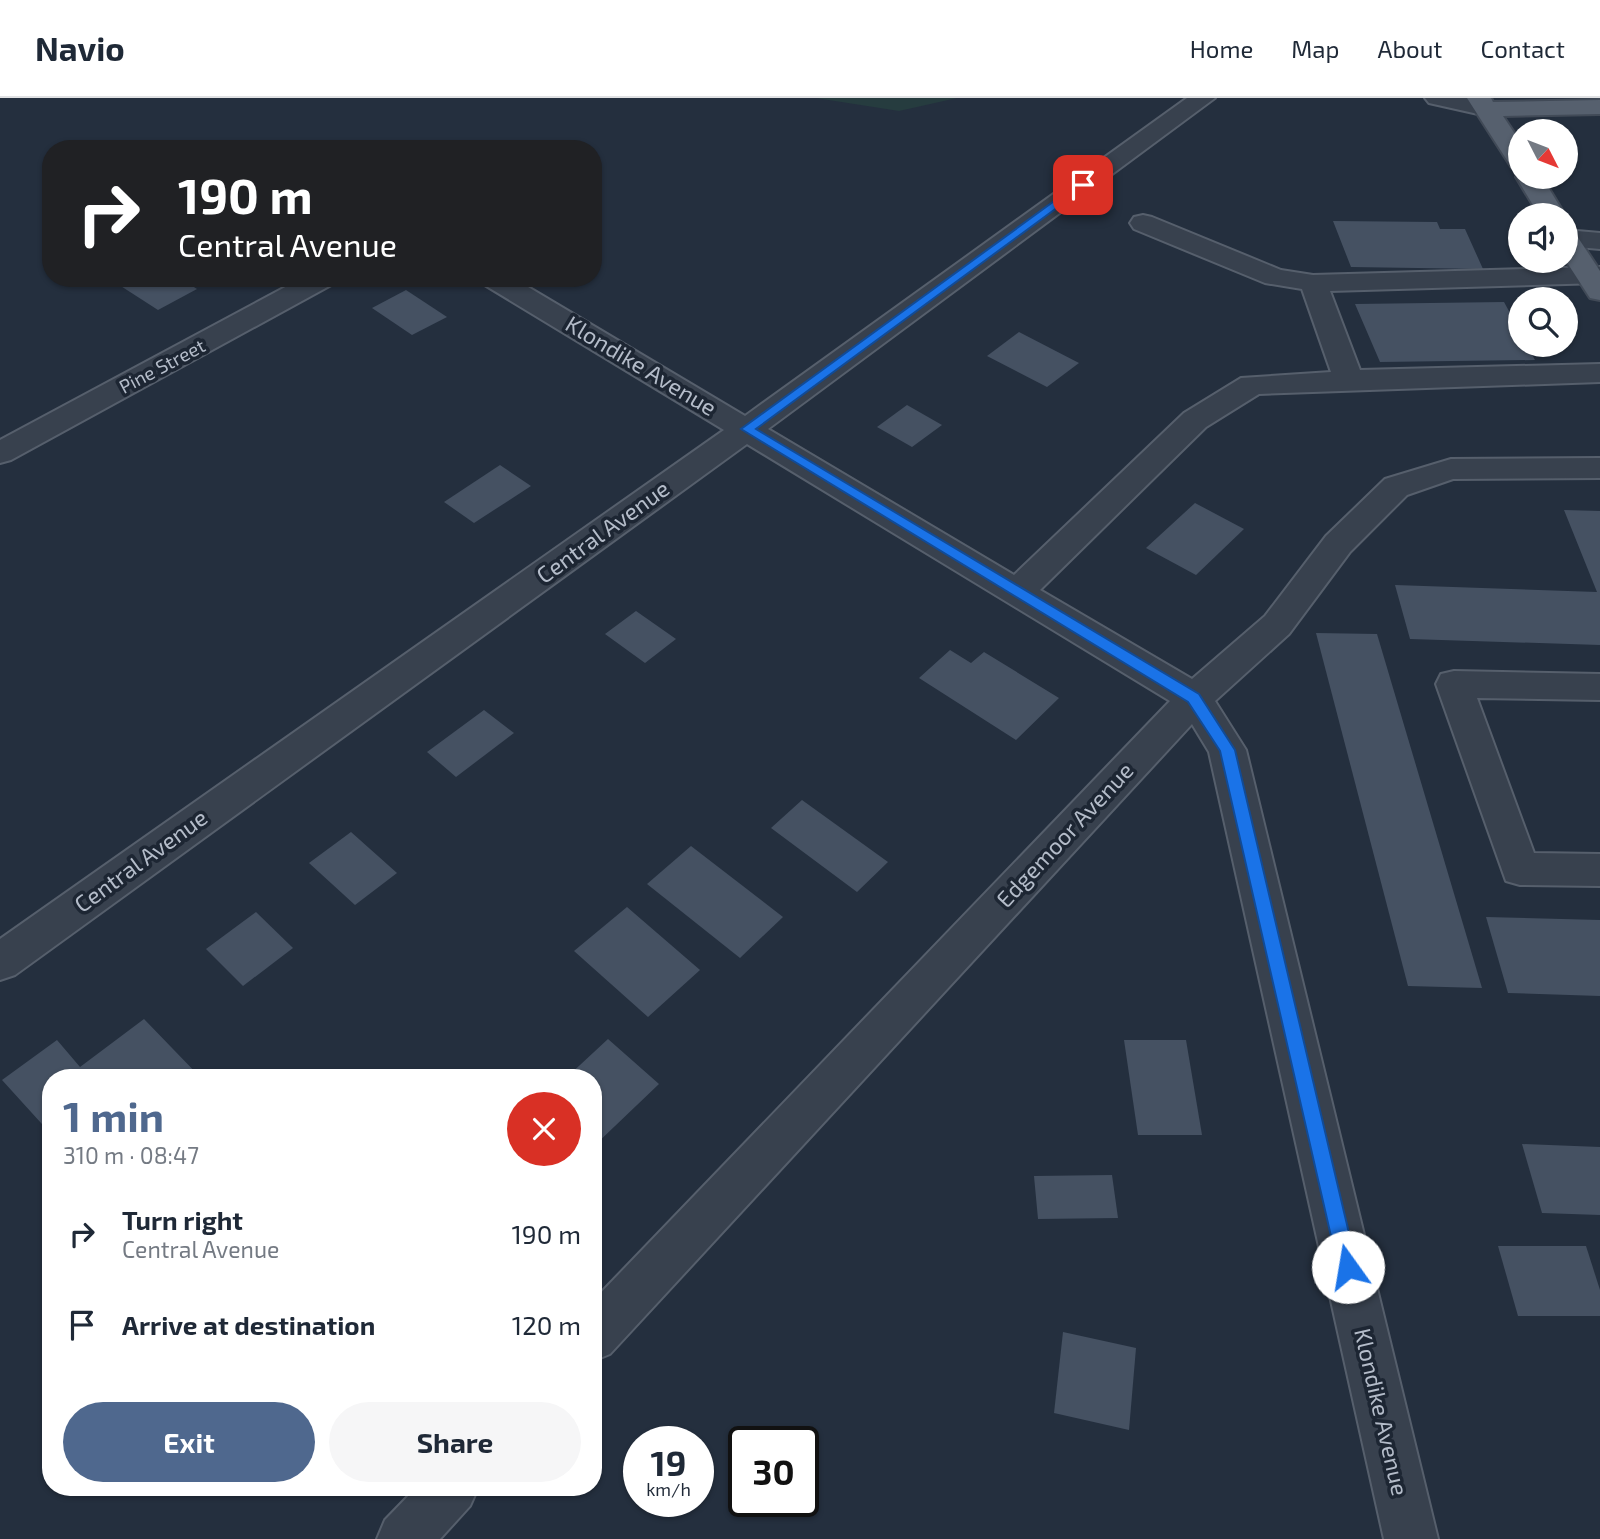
<!DOCTYPE html>
<html lang="en">
<head>
<meta charset="utf-8">
<style>
	body { margin:0; font-family:"Exo 2",sans-serif; background:#f6f6f7; color:#1f2937; height:100vh; display:flex; flex-direction:column; font-size:26px; white-space:nowrap }
	* { box-sizing:border-box; margin:0 }
	p { font-size:23px; color:#747a83 }
	.icon { flex:none; width:38px; height:38px; fill:none; stroke:currentColor; stroke-width:2; stroke-linecap:round; stroke-linejoin:round }
	.map { position:relative; flex:1; overflow:hidden }
	.panel { position:absolute; left:42px; top:971px; width:560px; height:427px; display:flex; flex-direction:column; background:#fff; border-radius:28px; box-shadow:0 2px 5px #0004 }
	.panel>* { flex:none }
	.banner { position:absolute; left:42px; top:42px; width:560px; height:147px; border-radius:28px; box-shadow:0 2px 5px #0004; background:#202124; color:#fff; overflow:hidden }
	.needle { width:46px; rotate:132deg }
	.tools { position:absolute; left:1508px; top:21px; display:grid; gap:14px }
	.tools a { display:grid; place-items:center; width:70px; height:70px; border-radius:50%; background:#fff; box-shadow:0 2px 5px #0004; font-size:35px }
	.speed { position:absolute; left:623px; top:1328px; display:flex; gap:14px; font-size:35px; font-weight:700; text-align:center }
	.speed>* { display:grid; place-content:center; width:91px; height:91px; border-radius:50%; background:#fff; box-shadow:0 2px 5px #0004; line-height:1 }
	.speed small { font-size:18px; font-weight:400 }
	.speed .limit { border:4px solid #111; border-radius:10px; background:#fff; color:#111 }
	.pin { position:absolute; display:grid; place-items:center; width:60px; height:60px; color:#fff; margin:-30px; border-radius:14px; box-shadow:0 4px 10px #0006 }
	.me { position:absolute; width:77px; margin:-38px; rotate:347deg; stroke-linejoin:round; filter:drop-shadow(0 0 5px #0008) }
	.turn { display:flex; align-items:center; gap:24px; height:147px; padding:0 21px; font-size:32px }
	.turn .icon { width:91px; height:91px; stroke-width:2.5 }
	.turn b { display:block; font-size:49px; line-height:60px }
	.round { display:grid; place-items:center; flex:none; width:74px; height:74px; border-radius:37px; background:#f6f6f7 }
	.summary { display:flex; align-items:center; justify-content:space-between; height:119px; padding:0 21px }
	h1 { font-size:42px; font-weight:700; line-height:52px; color:#4f688e }
	.action { display:flex; gap:14px; margin-top:auto; padding:14px 21px }
	.action a { flex:1; height:80px; border-radius:42px; background:#4f688e; color:#fff; font-size:28px; font-weight:700; line-height:80px; text-align:center }
	.action a+a { background:#f6f6f7; color:#1f2937 }
	ul { padding:0; list-style:none }
	li { display:flex; align-items:center; gap:21px; height:91px; padding:0 21px }
	li div { flex:1 }
	li b { display:block; font-size:26px }
	li em { font-style:normal }
	header { display:flex; align-items:center; gap:42px; box-sizing:border-box; height:98px; padding:0 35px; background:#fff; border-bottom:2px solid #e0e1e3 }
	header strong { font-size:33px }
	nav { display:flex; gap:38px; margin-inline-start:auto; font-size:24px }
	.map>svg:first-child { display:block }
</style>
</head>
<body>
<header>
<strong>Navio</strong>
<nav><a>Home</a><a>Map</a><a>About</a><a>Contact</a></nav>
</header>
<div class="map">
<svg width="1600" height="1441" viewBox="0 0 1600 1441">
	<rect width="100%" height="100%" fill="#242f3e"/>
	<polygon fill="#263c3f" points="816,0 957,0 899,13"/>
	<g fill="#455162">
		<polygon points="1333,123 1437,124 1440,131 1465,131 1483,171 1351,169"/>
		<polygon points="119,180 180,180 197,191 158,212 113,183"/>
		<polygon points="406,192 447,219 412,237 372,210"/>
		<polygon points="1504,204 1521,235 1521,247 1527,247 1535,262 1380,264 1355,206"/>
		<polygon points="1019,234 1079,265 1047,289 987,258"/>
		<polygon points="907,307 942,327 912,349 877,329"/>
		<polygon points="500,367 531,388 474,425 444,404"/>
		<polygon points="1195,405 1244,431 1196,477 1146,450"/>
		<polygon points="1564,412 1600,413 1600,547 1410,541 1395,487 1597,494"/>
		<polygon points="636,513 676,541 645,565 605,536"/>
		<polygon points="1316,535 1377,536 1482,890 1408,888"/>
		<polygon points="950,552 971,565 984,554 1059,600 1016,642 919,580"/>
		<polygon points="484,612 514,635 456,679 427,654"/>
		<polygon points="802,702 888,764 857,794 771,730"/>
		<polygon points="351,734 397,775 355,807 309,765"/>
		<polygon points="691,748 783,819 740,860 647,786"/>
		<polygon points="627,809 700,872 648,919 574,853"/>
		<polygon points="256,814 293,850 243,888 206,851"/>
		<polygon points="1486,819 1600,822 1600,898 1508,895"/>
		<polygon points="144,921 201,980 51,980 51,1036 2,982 57,942 80,969"/>
		<polygon points="608,941 659,986 593,1049 593,980 566,980"/>
		<polygon points="1124,942 1186,942 1202,1037 1138,1037"/>
		<polygon points="1522,1046 1600,1049 1600,1117 1542,1115"/>
		<polygon points="1112,1077 1118,1120 1038,1121 1034,1078"/>
		<polygon points="1498,1148 1586,1148 1600,1192 1600,1218 1518,1218"/>
		<polygon points="1063,1234 1136,1250 1129,1332 1054,1315"/>
	</g>
	<g fill="none" stroke-linecap="round" stroke-linejoin="round">
		<defs>
			<g id="minor">
				<polygon points="1187,0 1215,0 768,331 1014,477 1184,315 1241,280 1331,274 1302,191 1265,185 1134,131 1130,125 1134,119 1143,117 1152,119 1281,172 1313,177 1600,169 1600,185 1330,193 1360,272 1600,266 1600,284 1259,296 1206,329 1040,492 1192,581 1265,518 1326,438 1385,381 1451,361 1600,360 1600,380 1453,381 1407,397 1350,454 1289,536 1215,603 1246,652 1438,1441 1384,1441 1209,654 1192,626 610,1256 593,1263 593,1203 1170,603 747,346 15,877 0,882 0,841 724,332 483,186 479,180 513,180 745,318"/>
				<polygon points="1425,0 1470,0 1496,6 1499,11 1496,16 1487,18 1429,5"/>
				<polygon points="1566,132 1600,135 1600,151 1566,148"/>
				<polygon points="302,180 337,180 333,186 11,362 0,365 0,342"/>
				<polygon points="1454,573 1600,576 1600,602 1477,600 1534,755 1600,756 1600,788 1520,787 1506,783 1436,586 1441,576"/>
				<polygon points="416,1390 478,1390 470,1408 440,1441 377,1441 385,1422"/>
			</g>
			<g id="major">
				<polygon points="1467,0 1491,0 1493,4 1600,2 1600,16 1503,18 1521,45 1521,72 1512,70"/>
				<polygon points="1520,74 1521,79 1542,79 1565,117 1539,117 1516,79"/>
				<polygon points="1566,133 1575,135 1600,173 1600,202 1590,200 1566,163"/>
			</g>
		</defs>
		<use href="#minor" stroke="#565f6c" stroke-width="4"/>
		<use href="#major" stroke="#414a57" stroke-width="4"/>
		<use href="#minor" fill="#38414e" fill-rule="evenodd"/>
		<use href="#major" fill="#56606e" fill-rule="evenodd"/>
	</g>
	<polygon fill="#1a73e8" stroke="#114b97" stroke-width="2" points="1079,85 1088,87 756,331 1199,596 1235,652 1357,1169 1354,1176 1348,1179 1341,1176 1338,1169 1220,653 1188,604 741,331"/>
	<g text-anchor="middle" stroke-width="7" stroke-linejoin="round" paint-order="stroke">
		<g font-size="19" fill="#b4bcc9" stroke="#1d2633">
			<text transform="translate(162 268) rotate(-28)" y="7">Pine Street</text>
		</g>
		<g font-size="23" fill="#b4bcc9" stroke="#1d2633">
			<text transform="translate(641 268) rotate(31)" y="8">Klondike Avenue</text>
			<text transform="translate(603 434) rotate(-36)" y="8">Central Avenue</text>
			<text transform="translate(1065 737) rotate(-47)" y="8">Edgemoor Avenue</text>
			<text transform="translate(141 763) rotate(-36)" y="8">Central Avenue</text>
			<text transform="translate(1381 1314) rotate(77)" y="8">Klondike Avenue</text>
		</g>
	</g>
</svg>
<div class="tools">
<a><svg class="needle" viewBox="-14 -14 28 28"><path d="M0-13l5 13h-10z" fill="#e53935"/><path d="M0 13l5-13h-10z" fill="#747a83"/></svg></a>
<a><svg class="icon" aria-label="sound" viewBox="0 0 24 24"><path d="M4 9h4l5-4v14l-5-4H4zM17 9q2 3 0 6"/></svg></a>
<a><svg class="icon" aria-label="search" viewBox="0 0 24 24"><circle cx="10" cy="10" r="6"/><path d="M15 15l6 6"/></svg></a>
</div>
<div class="speed"><div>19<small>km/h</small></div><div class="limit">30</div></div>
<div class="pin" style="left:1083px;top:87px;background:#d93025"><svg class="icon" aria-label="arrive" viewBox="0 0 24 24"><path d="M6 21V4h12l-3 4 3 4H6"/></svg></div>
<svg class="me" style="left:1348px;top:1169px" viewBox="-20 -20 40 40"><circle r="19" fill="#fff"/><path d="M0-13L10 11 0 6-10 11z" fill="#1a73e8"/></svg>
<div class="banner">
<div class="turn"><svg class="icon" aria-label="right" viewBox="0 0 24 24"><path d="M7 20v-9h11M14 6l5 5-5 5"/></svg><div><b>190 m</b>Central Avenue</div></div>
</div>
<section class="panel">
<div class="summary"><div><h1>1 min</h1><p>310 m · 08:47</p></div><a class="round" style="background:#d93025;color:#fff"><svg class="icon" aria-label="close" viewBox="0 0 24 24"><path d="M6 6l12 12M18 6L6 18"/></svg></a></div>
<ul>
<li><svg class="icon" aria-label="right" viewBox="0 0 24 24"><path d="M7 20v-9h11M14 6l5 5-5 5"/></svg><div><b>Turn right</b><p>Central Avenue</p></div><em>190 m</em></li>
<li><svg class="icon" aria-label="arrive" viewBox="0 0 24 24"><path d="M6 21V4h12l-3 4 3 4H6"/></svg><div><b>Arrive at destination</b></div><em>120 m</em></li>
</ul>
<div class="action"><a>Exit</a><a>Share</a></div>
</section>
</div>
</body>
</html>
